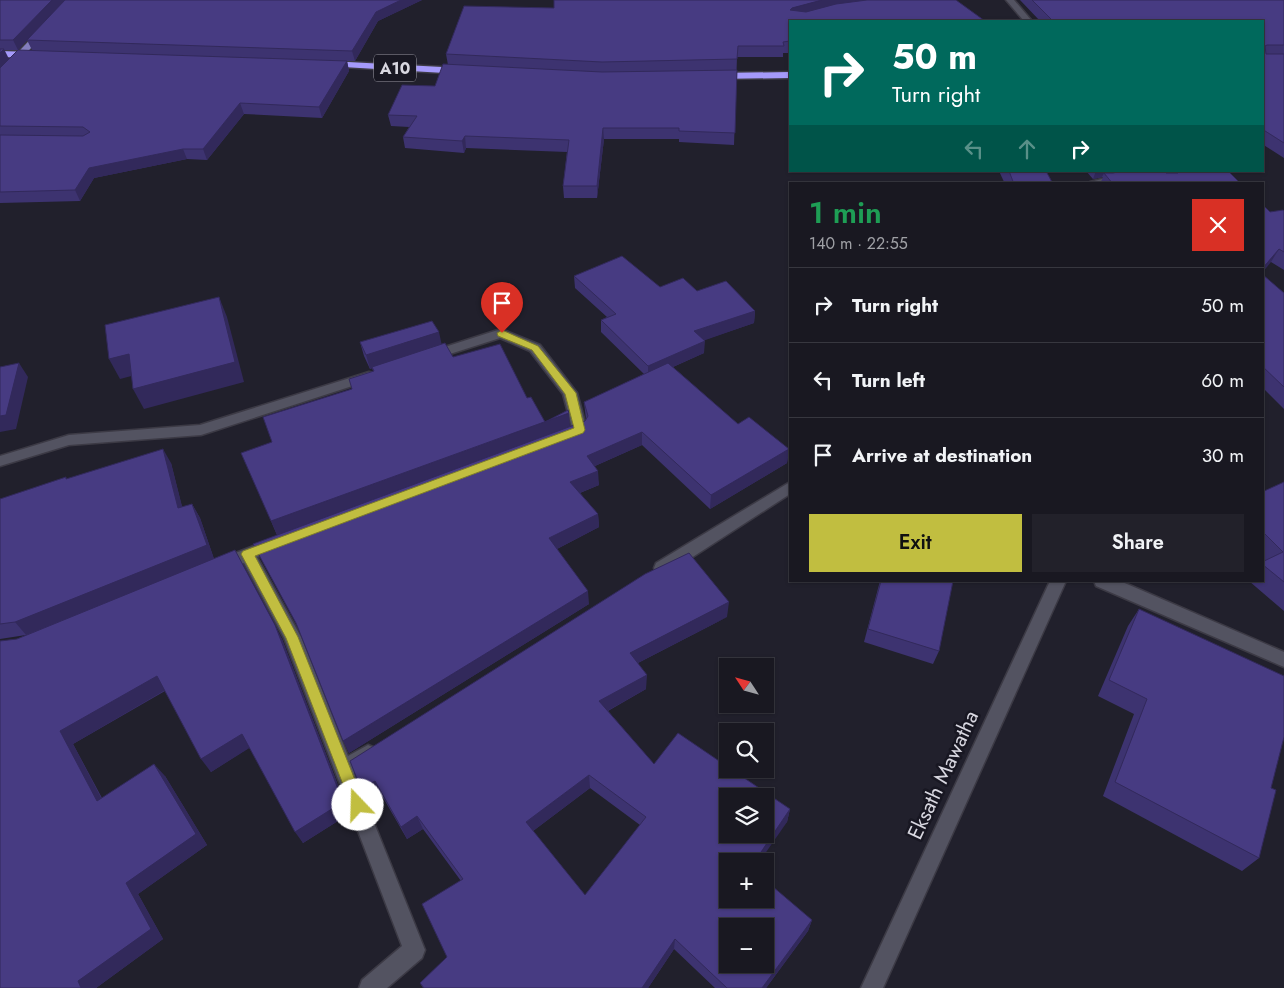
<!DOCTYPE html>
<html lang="en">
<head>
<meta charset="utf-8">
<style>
	body { margin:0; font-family:Jost,sans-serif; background:#22212a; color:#f1f3f6; height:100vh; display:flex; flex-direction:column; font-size:19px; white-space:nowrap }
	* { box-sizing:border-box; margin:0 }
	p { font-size:16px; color:#9fa0a5 }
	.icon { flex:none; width:28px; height:28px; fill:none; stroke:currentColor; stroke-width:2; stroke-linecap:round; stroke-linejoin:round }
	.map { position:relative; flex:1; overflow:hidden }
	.sheet { position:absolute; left:789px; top:182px; width:475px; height:400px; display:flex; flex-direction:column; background:#191821; border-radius:0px; box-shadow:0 1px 4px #0004,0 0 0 1px #37373f }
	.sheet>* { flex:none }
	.hud { position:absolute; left:789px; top:20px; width:475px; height:152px; border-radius:0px; box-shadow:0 1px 4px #0004,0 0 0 1px #37373f; background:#00695c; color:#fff; overflow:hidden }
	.needle { width:32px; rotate:306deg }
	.tools { position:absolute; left:719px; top:658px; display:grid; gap:10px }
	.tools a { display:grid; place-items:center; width:55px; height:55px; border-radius:0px; background:#191821; box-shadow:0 1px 4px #0004,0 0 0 1px #37373f; font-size:25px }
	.pin { position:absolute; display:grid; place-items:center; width:42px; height:42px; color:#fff; margin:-51px -21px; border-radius:50% 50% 50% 0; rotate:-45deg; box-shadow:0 0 5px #0007 }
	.pin .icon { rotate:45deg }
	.me { position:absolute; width:55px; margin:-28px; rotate:339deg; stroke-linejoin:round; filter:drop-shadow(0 0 4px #0008) }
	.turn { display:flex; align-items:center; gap:18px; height:105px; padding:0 20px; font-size:22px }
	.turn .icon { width:65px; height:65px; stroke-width:2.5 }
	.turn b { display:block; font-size:35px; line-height:42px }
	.lanes { display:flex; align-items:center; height:48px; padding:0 20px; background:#0003; justify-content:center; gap:25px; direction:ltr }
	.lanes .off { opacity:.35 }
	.round { display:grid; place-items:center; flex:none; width:52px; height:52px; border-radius:0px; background:#22212a }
	.headline { display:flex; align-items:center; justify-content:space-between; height:85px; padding:0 20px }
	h1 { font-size:30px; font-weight:600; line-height:38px; color:#1e9e55 }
	.action { display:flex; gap:10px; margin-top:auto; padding:10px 20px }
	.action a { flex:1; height:58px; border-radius:0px; background:#c1be40; color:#111; font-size:20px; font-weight:600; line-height:58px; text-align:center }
	.action a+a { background:#22212a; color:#f1f3f6 }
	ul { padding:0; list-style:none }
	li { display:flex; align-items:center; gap:15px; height:75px; padding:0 20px; border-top:1px solid #37373f }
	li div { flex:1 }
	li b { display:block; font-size:19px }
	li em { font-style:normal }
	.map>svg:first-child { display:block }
</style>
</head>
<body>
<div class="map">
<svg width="1284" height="988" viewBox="0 0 1284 988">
	<rect width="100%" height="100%" fill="#21202c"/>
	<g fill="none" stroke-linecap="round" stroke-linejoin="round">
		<defs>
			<g id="street">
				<polygon points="1006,0 1014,0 1032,21 1024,21"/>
				<polygon points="1134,171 1153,171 1152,173 1108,184 1089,184 1090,182"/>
				<path d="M501 329 540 345 577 393 587 430C583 437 569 441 562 439L560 435 562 431 572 428 563 394 530 351 500 338 431 360 424 356 426 353Z"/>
				<polygon points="369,372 374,373 376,376 374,379 201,435 69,445 0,466 0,456 69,435 200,425"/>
				<polygon points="790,482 790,494 668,573 662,574 656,573 654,568 656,563"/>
				<polygon points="274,538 280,540 282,544 280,548 257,557 301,637 348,756 368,745 375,748 377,754 375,760 354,773 425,950 422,958 387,988 359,988 362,980 402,946 284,638 244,563 221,571 215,569 213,565 215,561"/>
				<polygon points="1050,581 1066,581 883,988 861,988"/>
				<polygon points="1094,581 1120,581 1284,652 1284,667 1096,586"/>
			</g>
			<polygon id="primary" points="68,0 76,0 3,78 0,79 0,71"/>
			<g id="highway">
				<polygon points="0,51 33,52 37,55 33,58 0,57"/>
				<polygon points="329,61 461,68 465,71 461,74 326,66 326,62"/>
				<polygon points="790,72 790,78 716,79 712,76 716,73"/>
			</g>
		</defs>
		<use href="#street" stroke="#3c3a45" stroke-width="3"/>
		<use href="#primary" stroke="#3c3a45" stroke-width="3"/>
		<use href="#highway" stroke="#3c3a45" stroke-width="3"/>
		<use href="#street" fill="#535361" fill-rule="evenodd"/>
		<use href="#primary" fill="#847ebd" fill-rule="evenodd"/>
		<use href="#highway" fill="#a59afa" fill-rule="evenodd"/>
	</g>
	<g fill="#3d3370" fill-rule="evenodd">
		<polygon points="0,0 422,0 378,21 355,61 347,61 349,71 322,118 244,114 207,160 187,159 94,178 80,201 0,203 0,68 32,50 27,40 42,24 18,50 4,50 0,68"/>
		<polygon points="1020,0 1284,0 1284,158 1262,144 1262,21 1040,21"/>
		<polygon points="790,21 790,53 783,53 783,57 737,57 734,145 679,142 679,139 604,139 597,198 564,198 563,186 567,152 466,148 464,153 405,148 403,137 409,127 391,126 388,115 435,86 448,65 446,54"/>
		<polygon points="999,171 1046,171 1053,184 1005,184"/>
		<polygon points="1086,171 1228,171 1241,184 1100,184 1103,177 1093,179"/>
		<polygon points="1284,211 1284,270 1271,262 1270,212"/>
		<polygon points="1262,274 1284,293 1284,409 1262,387"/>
		<polygon points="574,276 660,287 697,291 755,311 754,323 704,340 704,353 673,367 738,424 789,449 787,463 710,509 642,445 595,466 599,485 580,493 598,514 599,527 557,549 589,604 349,753 299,629 253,544 462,466 277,535 271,521 272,442 352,389 373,371 372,368 370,369 364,356 360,342 441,344 453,357 527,398 545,422 570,426 585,421 586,419 584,402 644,374 601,332 601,320 607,317 575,288"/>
		<polygon points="790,360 790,376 788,374"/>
		<polygon points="171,463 182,507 192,504 200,518 214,559 282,639 349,814 303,843 250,747 211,772 165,691 73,744 102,798 165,776 207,845 138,894 163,939 96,988 0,988 17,639 26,635 0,639 0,499 67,479"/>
		<polygon points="1284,483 1284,611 1249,581 1262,581 1262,492"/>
		<polygon points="880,581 953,581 939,651 933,664 864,642"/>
		<polygon points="1139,609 1271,788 1259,858 1242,871 1103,796 1134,714 1098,696 1128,626"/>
		<path d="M727 617 638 663 646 689 608 711 654 764 790 809 787 822 728 861 812 920 808 931 766 988H715L674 949 648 988H423L420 983 447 957 461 881 423 829 407 839 381 794 368 802 361 789ZM590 788 640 825 585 895 533 831Z"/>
	</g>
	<g fill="#32295b">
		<polygon points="52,0 65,0 18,50 13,40"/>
		<polygon points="401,0 422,0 378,21 355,61 352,51 376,12"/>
		<polygon points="822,0 886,0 790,19 790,10 792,8"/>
		<polygon points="4,49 9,59 0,68 0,53"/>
		<polygon points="347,61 349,71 322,118 319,107"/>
		<polygon points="240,103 244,114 207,160 203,149"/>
		<polygon points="603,128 604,139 597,198 597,186"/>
		<polygon points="465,136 466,148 464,153 462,141"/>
		<polygon points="183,149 187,159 94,178 80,201 75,190 89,168"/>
		<polygon points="1096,171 1125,171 1106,176 1104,173 1102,177 1093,179"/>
		<polygon points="1279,249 1271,262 1262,273 1262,269"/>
		<polygon points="219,297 227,317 244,382 144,409 133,389"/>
		<polygon points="755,311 754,323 694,344 694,331"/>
		<polygon points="439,332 442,346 370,369 366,355"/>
		<polygon points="705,341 704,353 648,378 648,366"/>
		<polygon points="129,354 139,374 120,379 109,359"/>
		<polygon points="19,363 28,377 16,429 0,432 0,416"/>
		<polygon points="569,413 570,427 277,535 271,521"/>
		<polygon points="642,432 642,445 588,469 587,456"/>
		<polygon points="163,449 171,463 186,522 178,508"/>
		<polygon points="789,449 787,463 710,509 711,495"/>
		<polygon points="598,471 599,485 572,496 570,482"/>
		<polygon points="192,504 200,518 214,559 26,635 15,622"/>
		<polygon points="598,514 599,527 551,552 549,538"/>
		<polygon points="588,591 589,604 349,753 343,741"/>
		<polygon points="729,602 727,617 630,667 630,653"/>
		<polygon points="275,625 282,639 349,814 303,843 295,832"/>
		<polygon points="647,675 646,689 600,715 599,701"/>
		<polygon points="157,676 167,689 73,744 109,813 97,801 60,731"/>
		<polygon points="242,734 251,747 211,772 201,759"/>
		<polygon points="154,764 165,776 207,845 138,894 163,939 96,988 81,988 78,981 126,883"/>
		<polygon points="589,775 590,788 529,834 526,822"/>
		<polygon points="375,781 381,794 368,802 361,789"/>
		<polygon points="790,809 787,822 760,861 755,861"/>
		<polygon points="417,816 423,829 407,839 401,827"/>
		<polygon points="812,920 808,931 766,988 762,988"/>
		<polygon points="675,939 674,949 648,988 642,988"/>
	</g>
	<g fill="#473b82" stroke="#32295b" fill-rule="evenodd">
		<polygon points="0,0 52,0 13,40 0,40"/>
		<polygon points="65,0 401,0 376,12 352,51 27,40"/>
		<polygon points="554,0 822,0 792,8 790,10 806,12 836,4 867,0 956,0 985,21 790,21 790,41 783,42 784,46 738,46 737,59 602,62 446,54 464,6 554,8"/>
		<polygon points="1032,0 1284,0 1284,45 1267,45 1265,46 1266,54 1284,54 1284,143 1262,129 1262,21 1053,21"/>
		<polygon points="0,49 4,49 0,53"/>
		<polygon points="18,50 347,61 319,107 240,103 203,149 183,149 89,168 75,190 0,192 0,135 83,136 90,132 83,127 0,126 0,68"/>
		<polygon points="443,64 602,72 737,70 735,133 679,131 679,128 603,128 597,186 563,186 569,140 465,136 462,141 403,137 417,116 388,115 402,85 435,86"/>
		<polygon points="1009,171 1046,171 1053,184 1014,184"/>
		<polygon points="1122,171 1164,171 1166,173 1178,173 1178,171 1228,171 1241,184 1113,184 1104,173 1113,173"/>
		<polygon points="1262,204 1270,212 1283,210 1284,211 1284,252 1279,249 1262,269"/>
		<polygon points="622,256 660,287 683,278 697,291 726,281 755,311 694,331 705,341 648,366 601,320 616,314 574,276"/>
		<polygon points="1262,274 1284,293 1284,387 1262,366"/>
		<polygon points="219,297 235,362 133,389 129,354 109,359 105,325"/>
		<polygon points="432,321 439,332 366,355 360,342"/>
		<polygon points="445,343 453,357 500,344 527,398 531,397 545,422 568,410 569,413 271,521 241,453 272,442 263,417 352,389 349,379 374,371 372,367"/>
		<polygon points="19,363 6,415 0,416 0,367"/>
		<polygon points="668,363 738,424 749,417 789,449 711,495 642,432 587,456 598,471 570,482 598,514 549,538 588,591 343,741 296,623 253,544 585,421 588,416 584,402"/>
		<polygon points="163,449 178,508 192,504 207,545 15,622 0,624 0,499 66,477 66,479"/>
		<polygon points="1284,482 1284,582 1262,564 1262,562 1283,552 1262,531 1262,492"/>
		<polygon points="235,550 275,625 343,802 295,832 242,734 201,759 157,676 60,731 97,801 154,764 196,834 126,883 151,929 78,981 81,988 0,988 0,641 17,639"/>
		<path d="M689 553 729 602 630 653 647 675 599 701 654 764 678 733 728 767V769H731L790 809 755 861H728V899H765V880L812 920 762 988H727L675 939 642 988H424L420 983 447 957 422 904 463 879 417 816 401 827 375 781 361 789 350 761 645 574ZM589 775 646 817 585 895 526 822ZM728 796H765V834H728ZM728 926H765V964H728Z"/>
		<polygon points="881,581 953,581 939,651 868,629"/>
		<polygon points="1139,609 1284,676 1284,737 1271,788 1276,790 1259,858 1115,782 1147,699 1109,680"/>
	</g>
	<polygon fill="#c1be40" stroke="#7d7c2a" points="502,330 538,346 576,393 585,430 583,433 255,556 298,637 365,805 363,810 358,812 353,810 351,805 286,638 241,554 243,551 574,428 565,394 532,350 498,336 497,333"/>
	<g text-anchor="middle" stroke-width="5" stroke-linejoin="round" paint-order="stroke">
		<rect fill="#181722" stroke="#9e9da7" stroke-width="1" x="374" y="54.5" width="42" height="27" rx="4"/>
		<g font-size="16" font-weight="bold" fill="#d8d7e0">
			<text x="395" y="74">A10</text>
		</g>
		<g font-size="21" fill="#d8d7e0" stroke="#181722">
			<text transform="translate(943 775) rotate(-65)" y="7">Eksath Mawatha</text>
		</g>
	</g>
</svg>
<div class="tools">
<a><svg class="needle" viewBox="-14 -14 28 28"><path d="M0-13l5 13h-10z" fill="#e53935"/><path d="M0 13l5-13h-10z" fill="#9fa0a5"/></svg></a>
<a><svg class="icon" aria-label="search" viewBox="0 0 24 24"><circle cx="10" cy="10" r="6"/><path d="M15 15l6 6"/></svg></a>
<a><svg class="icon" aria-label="layers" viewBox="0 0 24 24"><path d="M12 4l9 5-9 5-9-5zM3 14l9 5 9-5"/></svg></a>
<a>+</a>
<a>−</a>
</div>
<div class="pin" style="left:502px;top:333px;background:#d93025"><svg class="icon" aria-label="arrive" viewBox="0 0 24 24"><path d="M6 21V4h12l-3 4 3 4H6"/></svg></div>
<svg class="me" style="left:358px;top:805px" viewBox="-20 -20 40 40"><circle r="19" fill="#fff"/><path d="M0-13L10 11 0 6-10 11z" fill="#c1be40"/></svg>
<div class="hud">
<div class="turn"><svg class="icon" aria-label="right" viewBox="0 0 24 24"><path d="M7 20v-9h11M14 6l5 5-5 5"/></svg><div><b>50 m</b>Turn right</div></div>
<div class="lanes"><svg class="icon off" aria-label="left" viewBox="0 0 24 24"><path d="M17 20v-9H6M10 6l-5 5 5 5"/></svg><svg class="icon off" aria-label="ahead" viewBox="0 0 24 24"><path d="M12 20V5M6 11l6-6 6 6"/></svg><svg class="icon" aria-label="right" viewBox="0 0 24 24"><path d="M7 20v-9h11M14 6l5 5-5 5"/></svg></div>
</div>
<section class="sheet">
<div class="headline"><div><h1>1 min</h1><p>140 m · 22:55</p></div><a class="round" style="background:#d93025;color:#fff"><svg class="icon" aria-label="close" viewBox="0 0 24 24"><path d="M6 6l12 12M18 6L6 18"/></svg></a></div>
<ul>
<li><svg class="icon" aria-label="right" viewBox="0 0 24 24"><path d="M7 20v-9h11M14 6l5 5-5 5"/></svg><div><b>Turn right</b></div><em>50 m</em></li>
<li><svg class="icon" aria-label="left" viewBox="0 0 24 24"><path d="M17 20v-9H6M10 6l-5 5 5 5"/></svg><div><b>Turn left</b></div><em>60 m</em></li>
<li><svg class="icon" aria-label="arrive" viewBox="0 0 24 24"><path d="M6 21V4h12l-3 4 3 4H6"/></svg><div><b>Arrive at destination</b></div><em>30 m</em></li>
</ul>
<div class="action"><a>Exit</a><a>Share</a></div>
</section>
</div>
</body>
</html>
